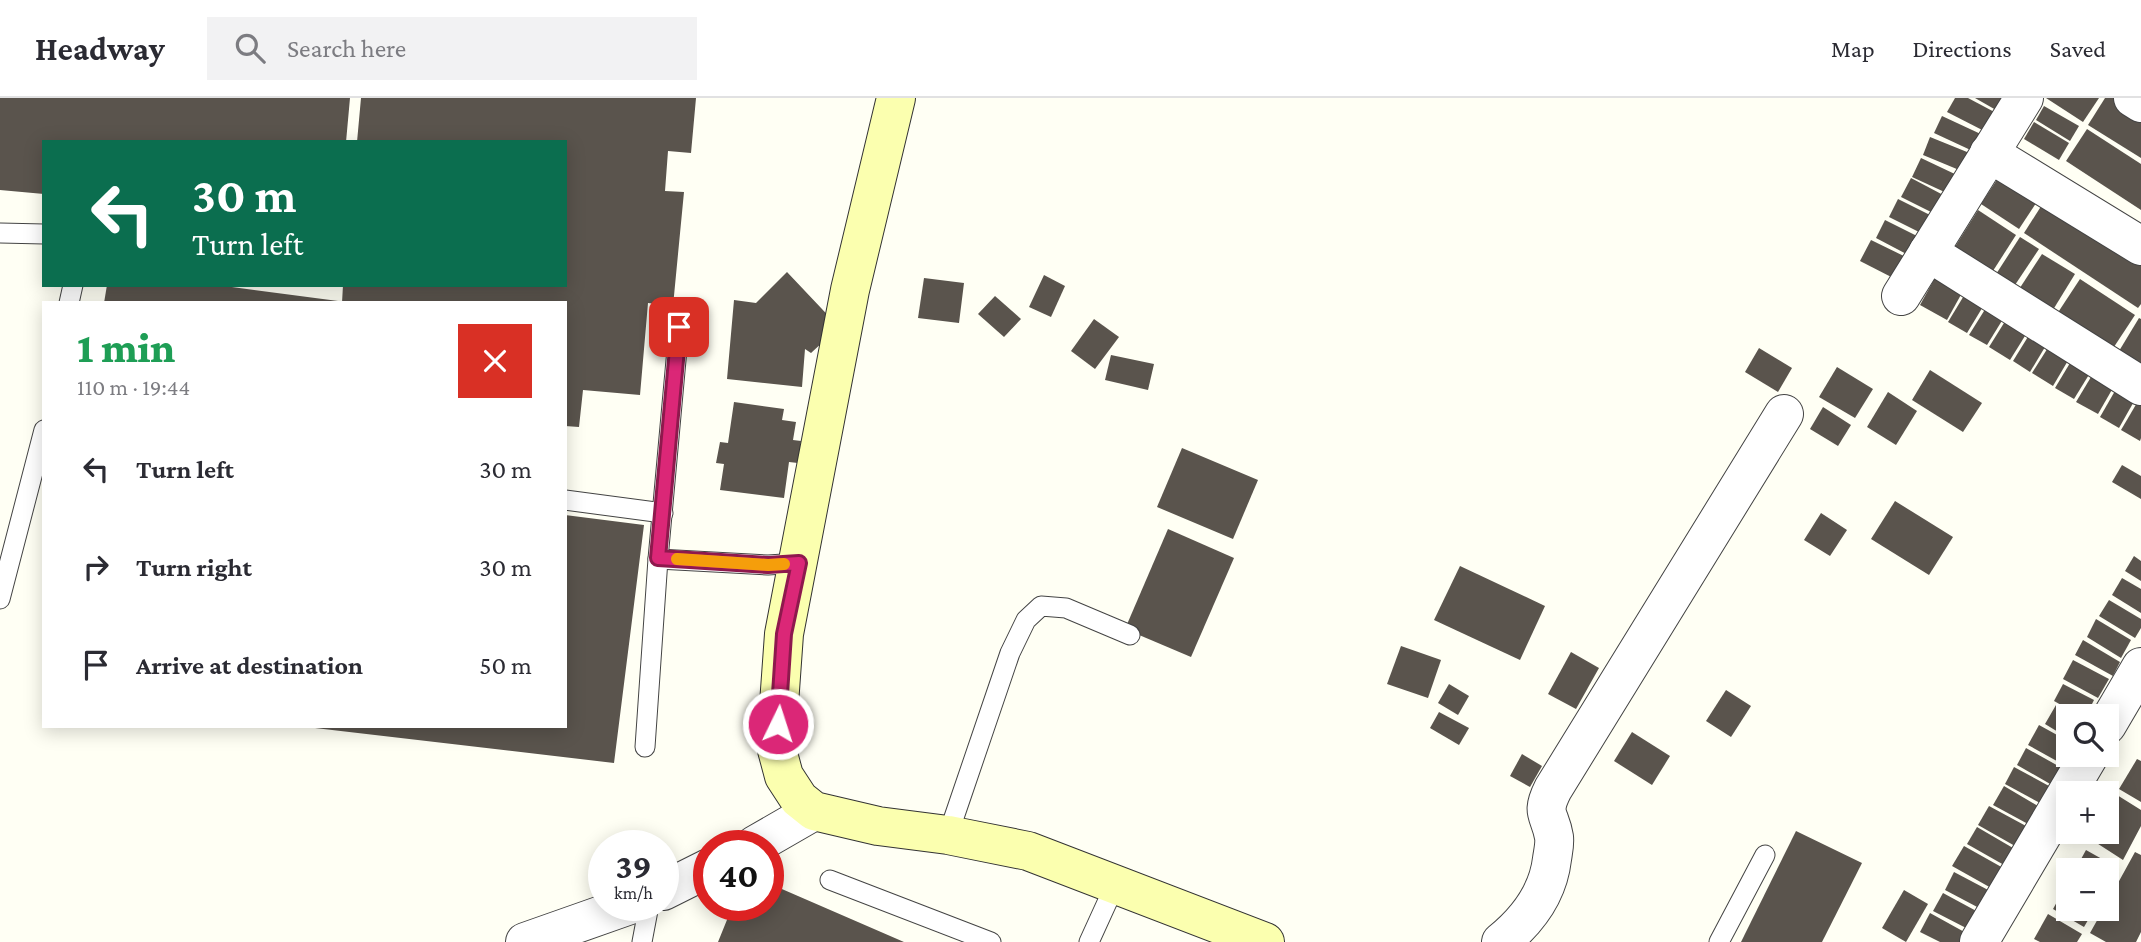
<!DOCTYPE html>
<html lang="en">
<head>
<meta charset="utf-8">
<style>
	body { margin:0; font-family:"Crimson Pro",serif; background:#f2f2f3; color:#2b2b33; height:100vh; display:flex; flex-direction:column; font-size:26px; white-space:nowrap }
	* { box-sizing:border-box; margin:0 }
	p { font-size:23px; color:#7c7c81 }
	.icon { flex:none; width:38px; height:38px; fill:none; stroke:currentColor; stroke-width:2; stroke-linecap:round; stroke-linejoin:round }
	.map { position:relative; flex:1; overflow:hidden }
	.side { position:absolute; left:42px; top:203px; width:525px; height:427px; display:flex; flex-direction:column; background:#fff; border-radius:0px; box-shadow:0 4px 18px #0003 }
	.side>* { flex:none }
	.hud { position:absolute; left:42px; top:42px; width:525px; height:147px; border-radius:0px; box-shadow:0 4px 18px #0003; background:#0b6e4f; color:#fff; overflow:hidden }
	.tools { position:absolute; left:2056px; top:606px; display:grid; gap:14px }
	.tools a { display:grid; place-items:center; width:63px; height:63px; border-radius:0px; background:#fff; box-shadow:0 4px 18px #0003; font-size:35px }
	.speed { position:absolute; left:588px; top:732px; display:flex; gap:14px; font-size:35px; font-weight:700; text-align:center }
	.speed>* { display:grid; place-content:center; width:91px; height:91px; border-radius:50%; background:#fff; box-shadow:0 4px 18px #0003; line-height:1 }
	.speed small { font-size:18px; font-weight:400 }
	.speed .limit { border:10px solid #d22; background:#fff; color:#111 }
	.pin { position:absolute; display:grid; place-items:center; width:60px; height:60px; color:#fff; margin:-30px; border-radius:14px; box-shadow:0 4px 10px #0006 }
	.me { position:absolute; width:77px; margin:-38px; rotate:4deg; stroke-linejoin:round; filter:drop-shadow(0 0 5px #0008) }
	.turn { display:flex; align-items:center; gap:24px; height:147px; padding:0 35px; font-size:32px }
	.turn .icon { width:91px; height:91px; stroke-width:2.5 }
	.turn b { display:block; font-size:49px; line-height:60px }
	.round { display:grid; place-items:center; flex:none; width:74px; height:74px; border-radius:0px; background:#f2f2f3 }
	.headline { display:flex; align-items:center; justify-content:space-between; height:119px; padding:0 35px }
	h1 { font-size:42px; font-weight:800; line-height:52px; color:#1e9e55 }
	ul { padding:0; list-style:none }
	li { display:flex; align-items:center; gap:21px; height:98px; padding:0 35px }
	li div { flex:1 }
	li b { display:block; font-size:26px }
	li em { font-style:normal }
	header { display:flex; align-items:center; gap:42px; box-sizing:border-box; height:98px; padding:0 35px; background:#fff; border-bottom:2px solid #e1e1e2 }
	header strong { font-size:33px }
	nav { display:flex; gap:38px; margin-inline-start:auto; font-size:24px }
	.search { width:490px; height:63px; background:#f2f2f3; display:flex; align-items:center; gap:18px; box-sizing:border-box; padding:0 24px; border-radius:0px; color:#7c7c81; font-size:26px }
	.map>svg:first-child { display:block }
</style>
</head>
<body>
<header>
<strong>Headway</strong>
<div class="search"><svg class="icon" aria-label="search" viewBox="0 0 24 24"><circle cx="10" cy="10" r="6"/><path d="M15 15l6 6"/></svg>Search here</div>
<nav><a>Map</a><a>Directions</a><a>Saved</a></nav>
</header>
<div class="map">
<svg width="2141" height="844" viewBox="0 0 2141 844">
	<rect width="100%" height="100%" fill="#fffff4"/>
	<g fill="#5a544d">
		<polygon points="0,0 350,0 346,44 44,44 44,96 0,92"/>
		<polygon points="361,0 696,0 691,55 668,53 665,93 684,94 673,208 648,205 640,297 583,292 579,329 565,328 565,205 342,205 343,187 565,187 565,44 357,44"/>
		<polygon points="1955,0 1968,0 2000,17 1990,36 1947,14"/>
		<polygon points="1975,0 2012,0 2003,16"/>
		<polygon points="2046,0 2099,0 2083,24"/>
		<polygon points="2105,0 2129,0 2141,7 2141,60 2088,27"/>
		<polygon points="2044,8 2079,28 2070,43 2036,22"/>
		<polygon points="1942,18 1985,38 1977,55 1934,35"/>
		<polygon points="2034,24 2069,45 2059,62 2024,41"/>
		<polygon points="2087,31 2141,66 2141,112 2066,63"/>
		<polygon points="1930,39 1972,56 1964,74 1923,57"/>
		<polygon points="1921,60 1959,78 1951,97 1912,79"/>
		<polygon points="2004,71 2042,96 2019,131 1981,106"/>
		<polygon points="1911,80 1947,99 1937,117 1901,99"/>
		<polygon points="2047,99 2141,161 2141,206 2138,210 2024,135"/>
		<polygon points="1898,101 1936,120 1927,138 1889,119"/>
		<polygon points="1978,112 2016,137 1991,176 1953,152"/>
		<polygon points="1885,122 1923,141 1914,160 1876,140"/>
		<polygon points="2020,139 2039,151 2007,199 1989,187"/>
		<polygon points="1871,142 1912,162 1901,184 1860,163"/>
		<polygon points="2042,156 2075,176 2048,220 2014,199"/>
		<polygon points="1941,169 1968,184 1947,222 1920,207"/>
		<polygon points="787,174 839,229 811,255 805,251 802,289 727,281 734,202 756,205"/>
		<polygon points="1044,177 1065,188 1051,219 1029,209"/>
		<polygon points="924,180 964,185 959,225 918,220"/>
		<polygon points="2080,181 2135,217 2110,255 2055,219"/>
		<polygon points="1971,186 1990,197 1967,235 1948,224"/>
		<polygon points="107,187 217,187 338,203 338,205 104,205"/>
		<polygon points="1994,197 2011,208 1987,247 1969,237"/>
		<polygon points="995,198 1021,221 1004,239 978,216"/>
		<polygon points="2014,209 2035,222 2010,262 1989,249"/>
		<polygon points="2139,220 2141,221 2141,273 2116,258"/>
		<polygon points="1094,221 1119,239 1095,271 1071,253"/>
		<polygon points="2037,224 2054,234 2030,274 2013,263"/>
		<polygon points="2056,237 2076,249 2053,288 2032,275"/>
		<polygon points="1759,250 1792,270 1778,294 1745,274"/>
		<polygon points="2079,250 2098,262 2074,301 2055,290"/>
		<polygon points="1111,257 1154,266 1148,292 1105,282"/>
		<polygon points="2100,264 2121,276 2098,316 2076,304"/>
		<polygon points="1837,269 1873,291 1855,320 1819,299"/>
		<polygon points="1930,272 1982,305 1963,334 1912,302"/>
		<polygon points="2123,279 2141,291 2119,330 2100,319"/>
		<polygon points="1888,294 1917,313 1896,347 1867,329"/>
		<polygon points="2141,298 2141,340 2140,343 2121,332"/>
		<polygon points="734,304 784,311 782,322 796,324 793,342 801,343 798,365 789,364 784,400 720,392 724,366 716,365 720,344 728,345"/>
		<polygon points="1823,309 1851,327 1838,348 1810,331"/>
		<polygon points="1182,350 1258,382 1233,441 1157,409"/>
		<polygon points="2122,367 2141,378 2141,401 2112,384"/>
		<polygon points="1895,403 1953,439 1929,477 1871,441"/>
		<polygon points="1821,415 1847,432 1830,458 1804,442"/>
		<polygon points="565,417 644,427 614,665 315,630 315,628 565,628"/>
		<polygon points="1168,431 1234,460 1191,559 1125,531"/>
		<polygon points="2134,458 2141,463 2141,483 2125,473"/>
		<polygon points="1460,468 1545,508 1520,562 1434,522"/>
		<polygon points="2122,480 2141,491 2141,515 2112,497"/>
		<polygon points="2109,502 2141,521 2141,530 2135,540 2099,518"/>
		<polygon points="2096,521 2131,542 2121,560 2087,539"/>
		<polygon points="2083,542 2120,564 2113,578 2075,557"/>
		<polygon points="1401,548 1441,562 1428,600 1387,586"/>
		<polygon points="1571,554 1599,570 1576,611 1548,596"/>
		<polygon points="2073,562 2109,581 2098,600 2063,581"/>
		<polygon points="1449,586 1469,598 1458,617 1438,605"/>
		<polygon points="2063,586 2094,602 2086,618 2081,618 2054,603"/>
		<polygon points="1726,592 1751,608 1731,639 1706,623"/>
		<polygon points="2056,607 2074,618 2068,618 2068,640 2045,626"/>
		<polygon points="1439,614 1469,630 1459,647 1430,630"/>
		<polygon points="2039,627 2068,643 2068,656 2064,667 2028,647"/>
		<polygon points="1632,634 1670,658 1652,687 1614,663"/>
		<polygon points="2026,650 2062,670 2052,687 2017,667"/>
		<polygon points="1522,656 1542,668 1530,689 1510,678"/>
		<polygon points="2137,661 2141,663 2141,704 2119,691"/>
		<polygon points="2014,669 2049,688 2040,705 2005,686"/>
		<polygon points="2004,688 2038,708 2028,726 1993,707"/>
		<polygon points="2117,697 2141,712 2141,728 2123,762 2092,742 2096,733 2107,733 2107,715"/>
		<polygon points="1989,708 2026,728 2015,748 1978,727"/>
		<polygon points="1977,729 2013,750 2004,767 1967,746"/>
		<polygon points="1796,733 1862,765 1822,844 1741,844"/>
		<polygon points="1964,748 2005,771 1993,791 1952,768"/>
		<polygon points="2086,752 2118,770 2107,788 2107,772 2075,772"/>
		<polygon points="2135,754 2141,757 2141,834 2136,844 2106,844 2090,835 2104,810 2107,810 2107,805"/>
		<polygon points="1954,774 1990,793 1981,811 1945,792"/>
		<polygon points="2068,784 2068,810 2095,810 2084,829 2053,811"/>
		<polygon points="768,785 904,844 718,844 733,807 768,807"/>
		<polygon points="1904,792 1928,806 1906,844 1882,830"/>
		<polygon points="1943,795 1980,815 1970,832 1933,813"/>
		<polygon points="1930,815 1968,836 1963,844 1940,844 1920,834"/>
		<polygon points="2048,816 2082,836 2077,844 2040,844 2034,841"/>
	</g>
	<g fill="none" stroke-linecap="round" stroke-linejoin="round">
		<defs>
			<g id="lane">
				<polyline points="0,135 44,136"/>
				<polyline points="69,205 73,187"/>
				<polyline points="565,402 663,415"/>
				<polyline points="658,461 768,467 799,465"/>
				<polyline points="0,501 44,332"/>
				<polyline points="645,649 658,461 679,229"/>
				<polyline points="948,737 1010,555 1026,522 1041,508 1066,510 1130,537"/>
				<polyline points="830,782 991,844"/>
				<polyline points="642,844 649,807"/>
				<polyline points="1089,844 1115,787"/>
				<polyline points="1719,844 1765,757"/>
			</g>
			<g id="street">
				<polyline points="2133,0 2141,5"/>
				<polyline points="1989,55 2141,148"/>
				<polyline points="1928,154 2141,288"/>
				<polyline points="1901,198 2024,0"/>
				<polyline points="2107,627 2141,569"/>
				<polyline points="755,747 814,713"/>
				<polyline points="663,793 709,770"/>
				<polyline points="525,844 630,807"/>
				<path d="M1501 844C1528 822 1548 796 1552 761 1553 754 1555 746 1554 739 1550 715 1540 717 1553 691L1784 316"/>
				<polyline points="1979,844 2090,656"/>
			</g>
			<polyline id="secondary" points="896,0 850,192 784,536 776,648 784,678 799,701 814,713 878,728 948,737 1028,753 1265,844"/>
		</defs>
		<use href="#lane" stroke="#444" stroke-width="21"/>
		<use href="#street" stroke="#444" stroke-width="40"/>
		<use href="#secondary" stroke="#333" stroke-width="40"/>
		<use href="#lane" stroke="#fff" stroke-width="19"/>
		<use href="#street" stroke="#fff" stroke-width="38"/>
		<use href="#secondary" stroke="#fbffaf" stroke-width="38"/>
	</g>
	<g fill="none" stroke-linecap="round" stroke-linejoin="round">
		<defs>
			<polyline id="route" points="679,229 658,460 768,467 799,465 784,536 778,626"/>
		</defs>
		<use href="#route" stroke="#8e194d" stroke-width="18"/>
		<use href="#route" stroke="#db2777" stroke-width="12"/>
		<polyline stroke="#f59e0b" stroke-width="12" points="677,461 768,467 784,466"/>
	</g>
</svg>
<div class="tools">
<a><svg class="icon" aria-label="search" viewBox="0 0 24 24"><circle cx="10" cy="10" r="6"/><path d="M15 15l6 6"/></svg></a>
<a>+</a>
<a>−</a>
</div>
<div class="speed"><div>39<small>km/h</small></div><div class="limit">40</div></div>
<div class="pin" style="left:679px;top:229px;background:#d93025"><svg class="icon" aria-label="arrive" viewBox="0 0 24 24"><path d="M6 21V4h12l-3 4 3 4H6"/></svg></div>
<svg class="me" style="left:778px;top:626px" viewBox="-20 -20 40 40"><circle r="17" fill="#db2777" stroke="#fff" stroke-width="3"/><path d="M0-11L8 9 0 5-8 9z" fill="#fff"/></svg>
<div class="hud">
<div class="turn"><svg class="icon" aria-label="left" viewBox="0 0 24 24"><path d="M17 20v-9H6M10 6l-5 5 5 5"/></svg><div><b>30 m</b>Turn left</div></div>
</div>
<section class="side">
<div class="headline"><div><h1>1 min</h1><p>110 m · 19:44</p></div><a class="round" style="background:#d93025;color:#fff"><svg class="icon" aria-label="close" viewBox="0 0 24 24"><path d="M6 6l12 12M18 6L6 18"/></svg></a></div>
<ul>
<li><svg class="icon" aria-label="left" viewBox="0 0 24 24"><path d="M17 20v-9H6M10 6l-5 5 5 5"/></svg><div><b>Turn left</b></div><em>30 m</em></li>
<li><svg class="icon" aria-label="right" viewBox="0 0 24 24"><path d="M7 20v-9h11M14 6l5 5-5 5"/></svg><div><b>Turn right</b></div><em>30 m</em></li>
<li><svg class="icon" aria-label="arrive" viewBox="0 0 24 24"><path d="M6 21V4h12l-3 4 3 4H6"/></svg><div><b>Arrive at destination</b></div><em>50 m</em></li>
</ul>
</section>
</div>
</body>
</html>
